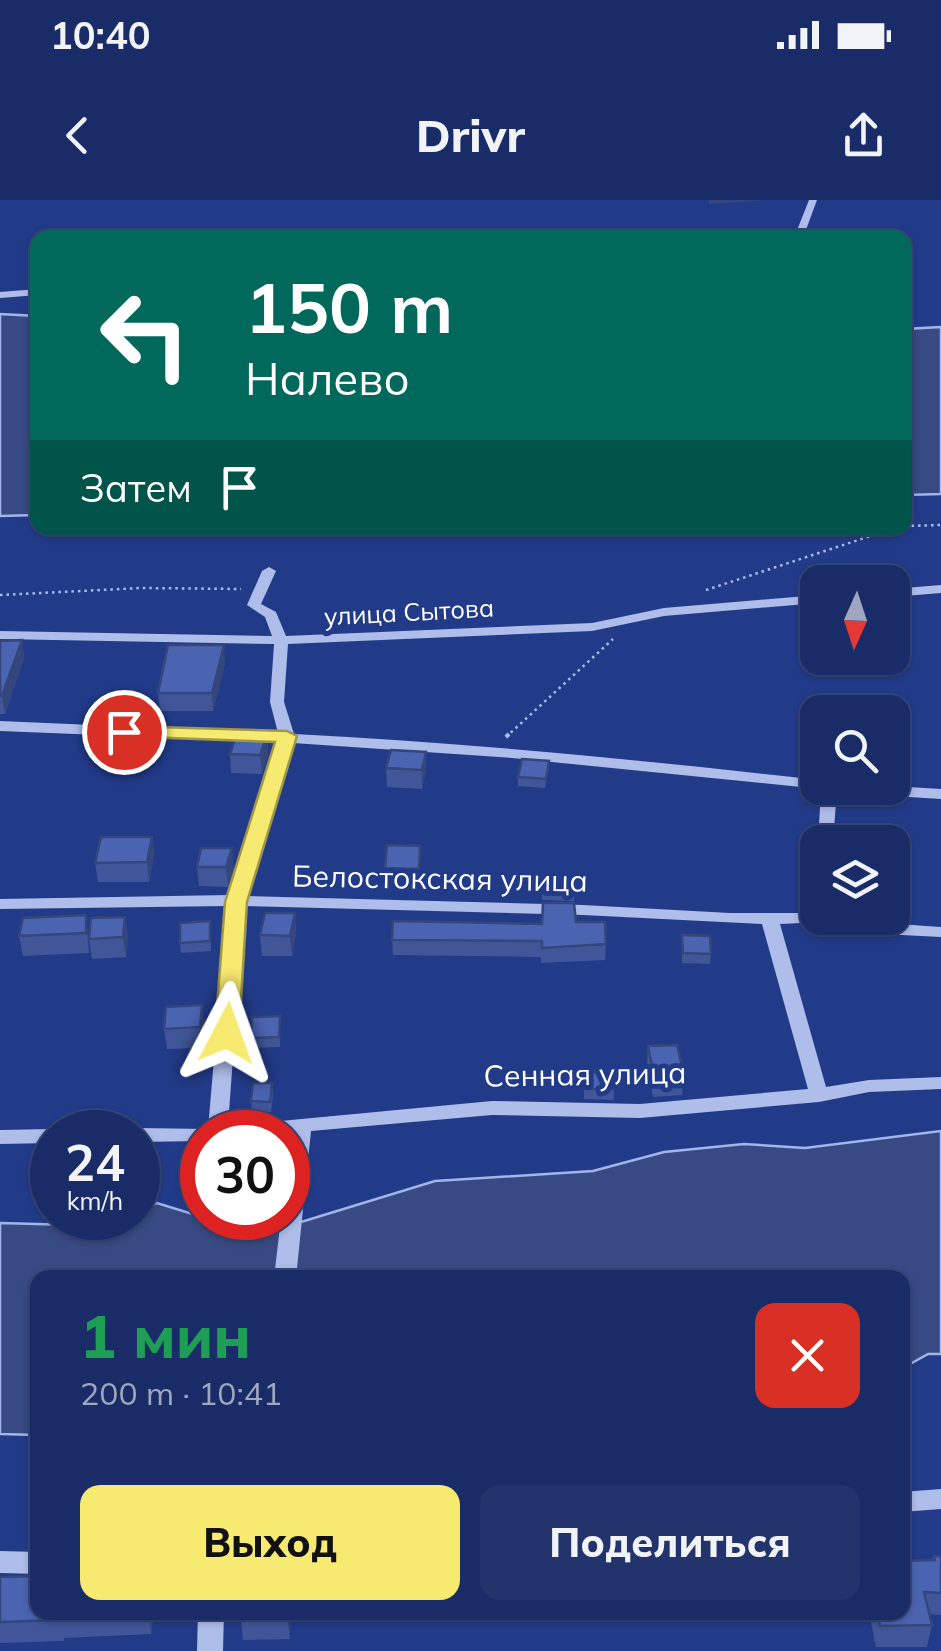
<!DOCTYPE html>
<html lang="ru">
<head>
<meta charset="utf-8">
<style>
	body { margin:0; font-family:Mulish,sans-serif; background:#23346d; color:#f1f3f6; height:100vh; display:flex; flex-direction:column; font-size:38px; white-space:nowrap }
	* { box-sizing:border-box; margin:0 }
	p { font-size:32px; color:#9fa7c0 }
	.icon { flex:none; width:55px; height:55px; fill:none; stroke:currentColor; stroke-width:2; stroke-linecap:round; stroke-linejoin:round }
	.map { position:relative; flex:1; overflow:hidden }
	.drawer { position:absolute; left:30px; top:1070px; width:880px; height:350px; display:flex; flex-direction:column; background:#1a2c67; border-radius:20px; box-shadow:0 2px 8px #0004,0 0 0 2px #38487b }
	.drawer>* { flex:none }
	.top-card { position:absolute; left:30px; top:30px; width:882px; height:305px; border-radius:20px; box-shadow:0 2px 8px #0004,0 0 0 2px #38487b; background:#00695c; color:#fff; overflow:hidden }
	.needle { width:65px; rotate:183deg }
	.tools { position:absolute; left:800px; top:365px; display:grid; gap:20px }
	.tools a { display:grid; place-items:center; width:110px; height:110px; border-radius:20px; background:#1a2c67; box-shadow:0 2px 8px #0004,0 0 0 2px #38487b; font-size:50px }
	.speed { position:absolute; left:30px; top:910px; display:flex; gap:20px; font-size:50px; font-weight:700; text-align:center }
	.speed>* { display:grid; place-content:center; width:130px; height:130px; border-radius:50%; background:#1a2c67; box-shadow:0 2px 8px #0004,0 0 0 2px #38487b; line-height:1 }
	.speed small { font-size:25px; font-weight:400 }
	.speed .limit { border:15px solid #d22; background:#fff; color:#111 }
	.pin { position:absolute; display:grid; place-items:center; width:85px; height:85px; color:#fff; margin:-42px; border:5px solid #fff; border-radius:50%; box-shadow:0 2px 10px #0007 }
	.me { position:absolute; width:110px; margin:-55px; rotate:4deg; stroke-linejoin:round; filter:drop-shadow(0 0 8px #0008) }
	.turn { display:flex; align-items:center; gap:35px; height:210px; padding:0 50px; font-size:45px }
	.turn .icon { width:130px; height:130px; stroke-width:2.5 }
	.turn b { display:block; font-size:70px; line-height:85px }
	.then { display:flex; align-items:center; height:95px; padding:0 50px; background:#0003; gap:20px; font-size:38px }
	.round { display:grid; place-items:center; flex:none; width:105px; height:105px; border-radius:20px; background:#23346d }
	.head { display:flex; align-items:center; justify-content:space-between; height:170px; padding:0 50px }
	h1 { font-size:60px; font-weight:800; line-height:75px; color:#1e9e55 }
	.primary-button { display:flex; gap:20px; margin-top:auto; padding:20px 50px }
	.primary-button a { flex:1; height:115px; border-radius:20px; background:#f6ea70; color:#111; font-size:40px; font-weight:800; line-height:115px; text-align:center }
	.primary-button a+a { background:#23346d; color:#f1f3f6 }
	.status { display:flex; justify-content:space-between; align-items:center; height:70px; padding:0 50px; background:#1a2c67; direction:ltr }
	.status svg { height:28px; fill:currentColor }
	header { display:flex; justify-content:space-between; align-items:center; height:130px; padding:0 50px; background:#1a2c67; font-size:45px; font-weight:800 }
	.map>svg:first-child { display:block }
</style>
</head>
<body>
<div class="status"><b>10:40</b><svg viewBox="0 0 49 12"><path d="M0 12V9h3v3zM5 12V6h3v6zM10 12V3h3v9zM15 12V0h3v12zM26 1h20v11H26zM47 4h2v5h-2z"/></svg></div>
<header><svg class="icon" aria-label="back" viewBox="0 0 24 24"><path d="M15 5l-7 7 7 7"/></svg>Drivr<svg class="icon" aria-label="share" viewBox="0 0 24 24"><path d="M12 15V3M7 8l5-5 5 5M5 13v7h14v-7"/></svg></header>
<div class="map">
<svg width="941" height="1451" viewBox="0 0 941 1451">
	<rect width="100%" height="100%" fill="#223b89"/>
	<g fill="#384a83" stroke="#a2b5eb" stroke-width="2.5">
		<polygon points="0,114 37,116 37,315 0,316"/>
		<polygon points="941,127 941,294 905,295 905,129"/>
		<polygon points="941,931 941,1154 928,1154 903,1168 902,1078 38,1078 37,1235 0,1234 0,1023 109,1026 138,1018 138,1013 157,1003 238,1028 275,1030 435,981 593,971 664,952 744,944 805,948"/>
	</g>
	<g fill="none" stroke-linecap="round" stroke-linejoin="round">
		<g stroke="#aebdea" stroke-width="2.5" stroke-dasharray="2.5 4" stroke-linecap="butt">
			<polyline points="905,326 941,325"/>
			<polyline points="706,390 895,328"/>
			<polyline points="0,395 141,388 241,389"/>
			<polyline points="506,537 613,439"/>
		</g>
		<polyline stroke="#aebdea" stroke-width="4" stroke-dasharray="5 8" stroke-linecap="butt" points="506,537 509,534"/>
		<g fill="#aebdea" fill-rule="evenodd">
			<polygon points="809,0 817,0 803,38 794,38"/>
			<polygon points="38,89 38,95 0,98 0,92"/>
			<path d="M269 367 276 371 261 404 276 412 286 436 592 423 664 408 818 395V403L664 416 592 431 288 444 284 502 294 534C469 543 643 560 818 580V588L892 586 941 589V599L844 593 837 589 833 642 818 643 821 589 512 558 293 543 247 696 583 705 730 713H818V718C859 718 900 725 941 727V737L882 734 822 722 780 724 826 887 869 880 941 877V889L869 892 819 902 640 918 492 915 311 931 296 1078H274L281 1018H288V964L291 933 202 932V941L138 942V932H130L138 928 208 929 227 706 0 709V699L229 695 278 542 0 531V521L278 533 270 502 274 444 0 439V431L272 436 265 417 247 405 262 371ZM244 706 583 715 762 724 808 889 640 904 492 901 228 926Z"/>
			<polygon points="941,385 941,393 892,397 892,389"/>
			<polygon points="52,929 60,932 52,932 52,943 0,944 0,930"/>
			<polygon points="941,1289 941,1309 902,1312 902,1292"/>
			<polygon points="0,1351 38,1352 38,1374 0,1373"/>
			<polygon points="198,1412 224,1412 223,1451 197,1451"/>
		</g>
	</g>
	<g fill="#405698">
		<polygon points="22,440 24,458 5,514 0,514 0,441"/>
		<polygon points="225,463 213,511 160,511 158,493"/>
		<polygon points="267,535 268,554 262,574 231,573 230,554"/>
		<polygon points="426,552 426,570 422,589 387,587 386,568"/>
		<polygon points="549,561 545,588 518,586 518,577"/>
		<polygon points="152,637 154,656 149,682 98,682 95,663"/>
		<polygon points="420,665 419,688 386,688 385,668"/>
		<polygon points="197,667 234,668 228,687 199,686"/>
		<polygon points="543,680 574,681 574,701 542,700"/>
		<polygon points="295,713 296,733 292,756 262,756 260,735"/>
		<polygon points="86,715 89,753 23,756 19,736"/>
		<polygon points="125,717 128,736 126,757 92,759 89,739"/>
		<polygon points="576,722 606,744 605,760 541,763 541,757 393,755 392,740 542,724"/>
		<polygon points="211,731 211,751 181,753 180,743"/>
		<polygon points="682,735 711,754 710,764 682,763"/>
		<polygon points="280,816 280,847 252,848 251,838"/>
		<polygon points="204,825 202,848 167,849 164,829"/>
		<polygon points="648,846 684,875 682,895 653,897 647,867"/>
		<polygon points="584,872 614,889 614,900 584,899"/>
		<polygon points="272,883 273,894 271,912 252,912 251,901"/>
		<polygon points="934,1356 941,1356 941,1415 929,1414 932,1425 927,1447 876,1447 869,1412 902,1412"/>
		<polygon points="0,1377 154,1412 151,1434 64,1438 64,1441 0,1443"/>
		<polygon points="290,1412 290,1439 243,1440 241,1419"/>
		<polygon points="337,1412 572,1412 572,1415 338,1422"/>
	</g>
	<g fill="#34467c">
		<polygon points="709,0 767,0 709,4"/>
		<polygon points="22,440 24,458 5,514 2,496"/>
		<polygon points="224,445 225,463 213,511 212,493"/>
		<polygon points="267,535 268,554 262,574 260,555"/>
		<polygon points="426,552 426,570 422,589 422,570"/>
		<polygon points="152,637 154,656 149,682 147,662"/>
		<polygon points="232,648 234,668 228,687 226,667"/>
		<polygon points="295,713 296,733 292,756 290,736"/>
		<polygon points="125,717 128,736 126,757 123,737"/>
		<polygon points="202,805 204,825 202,848 200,827"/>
		<polygon points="148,1412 154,1412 151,1434 148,1413"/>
		<polygon points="288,1412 290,1412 290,1439 287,1417"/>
	</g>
	<g fill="#4b64b1" stroke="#34467c" stroke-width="2.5">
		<polygon points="22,440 2,496 0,496 0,441"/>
		<polygon points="168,445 224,445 212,493 158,493"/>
		<polygon points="237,534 267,535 260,555 230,554"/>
		<polygon points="391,550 426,552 422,570 386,568"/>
		<polygon points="522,559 549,561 546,579 518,577"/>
		<polygon points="101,637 152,637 147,662 95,663"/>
		<polygon points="387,645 420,646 419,669 385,668"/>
		<polygon points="201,648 232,648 226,667 197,667"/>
		<polygon points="543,680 574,681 574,691 543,690"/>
		<polygon points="543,703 574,703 576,722 605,722 606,744 542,748 542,741 392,740 393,721 542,724"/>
		<polygon points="265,713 295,713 290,736 260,735"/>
		<polygon points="86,715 86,733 19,736 23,718"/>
		<polygon points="125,717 123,737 89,739 91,718"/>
		<polygon points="210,721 210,741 180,743 180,723"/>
		<polygon points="682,735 710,736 711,754 683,753"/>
		<polygon points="202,805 200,827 164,829 166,807"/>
		<polygon points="280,816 279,837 251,838 252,817"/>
		<polygon points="677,845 684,875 654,876 648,846"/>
		<polygon points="584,872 613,872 614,889 584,889"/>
		<polygon points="253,883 272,883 270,902 251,901"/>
		<polygon points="934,1356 941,1356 941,1393 924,1392 932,1425 880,1426 877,1412 902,1412 902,1361 935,1360"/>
		<polygon points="38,1376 38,1412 148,1413 60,1417 59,1420 0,1422 0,1377"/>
		<polygon points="241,1412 288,1412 287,1417 241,1419"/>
	</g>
	<polygon fill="#f6ea70" stroke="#a09849" stroke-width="2.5" points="124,526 287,531 297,536 247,702 239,833 236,838 227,841 215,833 225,702 275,542 117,536 114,532"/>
	<g text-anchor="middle" stroke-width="10" stroke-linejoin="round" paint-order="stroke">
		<g font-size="25" fill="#fff" stroke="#223b89">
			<text transform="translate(409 412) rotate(-3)" y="9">улица Сытова</text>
		</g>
		<g font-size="30" fill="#fff" stroke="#223b89">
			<text transform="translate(440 679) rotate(1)" y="10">Белостокская улица</text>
			<text transform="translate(585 875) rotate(-1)" y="10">Сенная улица</text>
		</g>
	</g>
</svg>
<div class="tools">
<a><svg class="needle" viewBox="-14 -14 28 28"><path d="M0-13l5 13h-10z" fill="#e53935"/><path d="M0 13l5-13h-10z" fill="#9fa7c0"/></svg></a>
<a><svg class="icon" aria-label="search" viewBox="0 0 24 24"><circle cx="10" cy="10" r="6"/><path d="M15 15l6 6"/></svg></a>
<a><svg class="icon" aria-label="layers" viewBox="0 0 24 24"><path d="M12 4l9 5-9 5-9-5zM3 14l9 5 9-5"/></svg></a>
</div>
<div class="speed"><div>24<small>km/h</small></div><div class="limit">30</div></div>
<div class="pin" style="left:124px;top:532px;background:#d93025"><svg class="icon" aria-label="arrive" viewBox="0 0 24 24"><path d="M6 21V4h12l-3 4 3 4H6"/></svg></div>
<svg class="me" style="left:227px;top:833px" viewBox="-20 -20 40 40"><path d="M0-17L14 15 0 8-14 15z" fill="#f6ea70" stroke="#fff" stroke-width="4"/></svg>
<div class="top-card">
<div class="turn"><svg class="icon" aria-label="left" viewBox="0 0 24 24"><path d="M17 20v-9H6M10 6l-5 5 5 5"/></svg><div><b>150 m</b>Налево</div></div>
<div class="then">Затем<svg class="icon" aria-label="arrive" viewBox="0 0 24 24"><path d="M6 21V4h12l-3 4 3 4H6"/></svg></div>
</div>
<section class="drawer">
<div class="head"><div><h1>1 мин</h1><p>200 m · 10:41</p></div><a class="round" style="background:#d93025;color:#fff"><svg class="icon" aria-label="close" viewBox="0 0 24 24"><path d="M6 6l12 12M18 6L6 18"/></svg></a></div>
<div class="primary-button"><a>Выход</a><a>Поделиться</a></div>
</section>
</div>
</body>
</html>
